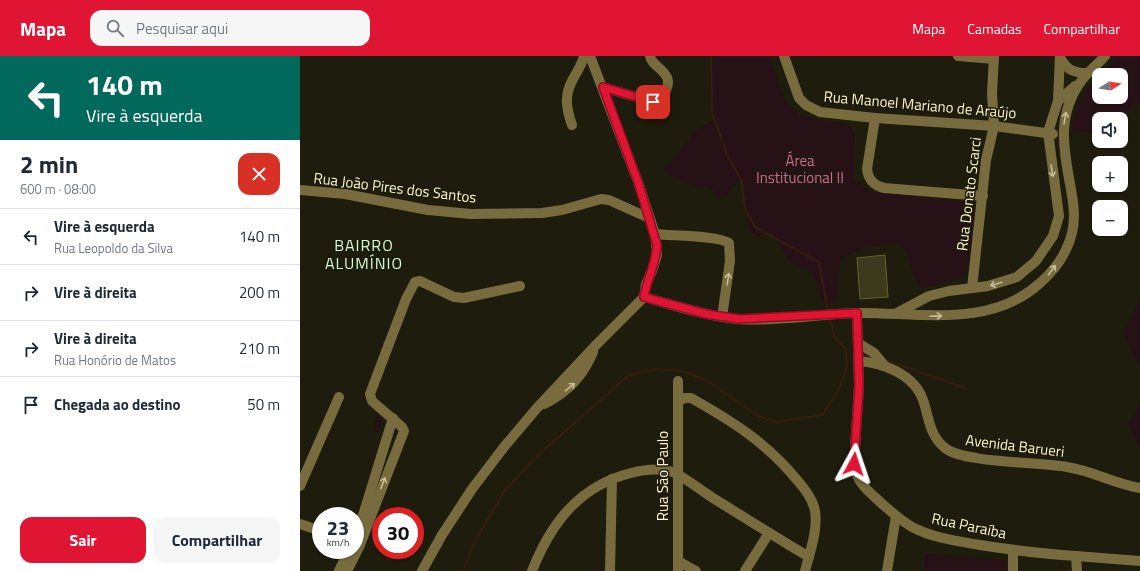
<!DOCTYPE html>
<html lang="pt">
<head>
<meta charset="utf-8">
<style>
	body { margin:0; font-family:"Titillium Web",sans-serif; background:#f6f6f7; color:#1f2937; height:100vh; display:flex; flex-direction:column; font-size:15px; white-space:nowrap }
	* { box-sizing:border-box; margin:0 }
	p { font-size:13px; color:#747a83 }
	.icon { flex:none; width:22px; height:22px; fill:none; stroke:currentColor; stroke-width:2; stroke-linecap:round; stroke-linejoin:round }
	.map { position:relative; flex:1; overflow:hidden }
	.panel { display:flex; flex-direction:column; background:#fff; width:300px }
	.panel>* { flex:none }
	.banner { background:#00695c; color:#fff; overflow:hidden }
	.needle { width:26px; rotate:78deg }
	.fabs { position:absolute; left:792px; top:12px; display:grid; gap:8px }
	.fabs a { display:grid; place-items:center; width:36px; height:36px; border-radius:8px; background:#fff; box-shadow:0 1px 3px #0004; font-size:20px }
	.speed { position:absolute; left:12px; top:451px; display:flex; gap:8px; font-size:20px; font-weight:700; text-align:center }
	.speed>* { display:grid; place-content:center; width:52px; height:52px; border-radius:50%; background:#fff; box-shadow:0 1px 3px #0004; line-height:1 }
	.speed small { font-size:10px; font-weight:400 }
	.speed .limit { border:6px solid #d22; background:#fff; color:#111 }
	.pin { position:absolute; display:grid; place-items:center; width:34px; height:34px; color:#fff; margin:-17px; border-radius:8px; box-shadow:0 2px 6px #0006 }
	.me { position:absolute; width:44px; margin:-22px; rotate:5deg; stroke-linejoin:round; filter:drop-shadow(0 0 3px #0008) }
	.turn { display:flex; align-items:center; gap:14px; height:84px; padding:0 20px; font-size:18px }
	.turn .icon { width:52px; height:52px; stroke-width:2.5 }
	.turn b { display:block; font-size:28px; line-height:34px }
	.round { display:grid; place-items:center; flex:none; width:42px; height:42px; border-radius:12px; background:#f6f6f7 }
	.summary { display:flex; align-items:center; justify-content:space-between; height:68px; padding:0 20px }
	h1 { font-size:24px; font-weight:700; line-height:30px }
	.primary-button { display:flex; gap:8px; margin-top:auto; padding:8px 20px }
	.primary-button a { flex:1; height:46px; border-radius:12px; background:#e01433; color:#fff; font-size:16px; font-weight:700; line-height:46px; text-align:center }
	.primary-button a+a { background:#f6f6f7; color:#1f2937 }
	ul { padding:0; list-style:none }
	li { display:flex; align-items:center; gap:12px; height:56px; padding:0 20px; border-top:1px solid #e0e1e3 }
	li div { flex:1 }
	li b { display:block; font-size:15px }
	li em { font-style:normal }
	header { display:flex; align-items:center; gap:24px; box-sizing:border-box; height:56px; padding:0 20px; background:#e01433; color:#fff }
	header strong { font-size:19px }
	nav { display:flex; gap:22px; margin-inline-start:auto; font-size:14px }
	.search { width:280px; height:36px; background:#f6f6f7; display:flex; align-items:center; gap:10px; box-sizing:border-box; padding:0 14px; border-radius:12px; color:#747a83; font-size:15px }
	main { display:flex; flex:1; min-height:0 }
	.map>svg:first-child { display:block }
</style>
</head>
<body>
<header>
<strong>Mapa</strong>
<div class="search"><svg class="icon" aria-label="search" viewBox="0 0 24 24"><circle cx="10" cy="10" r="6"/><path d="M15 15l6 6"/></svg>Pesquisar aqui</div>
<nav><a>Mapa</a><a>Camadas</a><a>Compartilhar</a></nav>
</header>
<main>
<section class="panel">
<div class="banner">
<div class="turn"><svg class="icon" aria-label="left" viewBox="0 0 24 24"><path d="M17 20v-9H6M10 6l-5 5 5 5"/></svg><div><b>140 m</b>Vire à esquerda</div></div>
</div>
<div class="summary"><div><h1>2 min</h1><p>600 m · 08:00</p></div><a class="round" style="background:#d93025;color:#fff"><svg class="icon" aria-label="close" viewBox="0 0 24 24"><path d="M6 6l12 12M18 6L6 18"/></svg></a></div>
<ul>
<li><svg class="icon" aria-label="left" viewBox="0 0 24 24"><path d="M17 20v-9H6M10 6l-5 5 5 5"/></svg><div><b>Vire à esquerda</b><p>Rua Leopoldo da Silva</p></div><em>140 m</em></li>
<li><svg class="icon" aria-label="right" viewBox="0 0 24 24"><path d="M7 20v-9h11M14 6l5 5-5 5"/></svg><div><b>Vire à direita</b></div><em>200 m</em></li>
<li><svg class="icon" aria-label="right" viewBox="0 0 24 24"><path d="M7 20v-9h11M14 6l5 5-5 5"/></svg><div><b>Vire à direita</b><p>Rua Honório de Matos</p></div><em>210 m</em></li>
<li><svg class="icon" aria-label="arrive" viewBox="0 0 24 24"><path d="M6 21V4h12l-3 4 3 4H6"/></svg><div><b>Chegada ao destino</b></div><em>50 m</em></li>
</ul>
<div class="primary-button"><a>Sair</a><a>Compartilhar</a></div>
</section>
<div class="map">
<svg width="840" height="515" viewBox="0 0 840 515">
	<rect width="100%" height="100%" fill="#1d1c0d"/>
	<g fill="#261117">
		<path d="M415 0H469L485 45 501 60 550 69 555 80 554 123 570 136 668 146 675 153 668 215 660 223 622 232 614 221 607 196 598 187 565 191 540 203 537 244 531 248 523 247 514 219 504 211 490 206 471 175 459 180C443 176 446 153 446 141 445 134 444 128 443 122L439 123 426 140 418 144 415 136 412 133 387 127 363 116 364 113 374 103 394 76 415 63C410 42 409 21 415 0Z"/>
		<path d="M820 0H840V47L833 48 821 67V63H799V78L772 75C776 46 778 42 799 20V41H821V19H800Z"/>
		<polygon points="840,245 840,310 823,277"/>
		<polygon points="840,349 840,391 829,368"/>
		<polygon points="77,356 82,363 79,376 73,376"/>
		<polygon points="626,498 707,504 707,515 624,515"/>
	</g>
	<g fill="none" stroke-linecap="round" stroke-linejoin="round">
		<g stroke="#361d0d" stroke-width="2">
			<polyline points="411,0 412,56 427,99 441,123 445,153 455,171 519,206 528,256"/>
			<polyline points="562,298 571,300"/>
			<polyline points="585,304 665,332"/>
			<polyline points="163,515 175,485 205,434 237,400 329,319 356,313 381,315 406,324 458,360 476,366 523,359 538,335 547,312 546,294 534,280 530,262"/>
		</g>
	</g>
	<polygon fill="#3c3a1b" stroke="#66632f" points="585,199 588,241 560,243 557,202"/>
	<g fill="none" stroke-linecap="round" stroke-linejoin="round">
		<g stroke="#786b3d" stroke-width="10">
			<polyline points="484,0 499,42 506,49 520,56 575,62 694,70 753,78"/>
			<polyline points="658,0 694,3"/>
			<path d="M760 1C766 14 774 17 788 17"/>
			<path d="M303 31 353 46 360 44C382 16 352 14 350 0"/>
			<polyline points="758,45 760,0"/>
			<path d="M575 62 567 113C568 123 574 130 584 132L683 140"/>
			<path d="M272 69C266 52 264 39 273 23 277 15 282 9 284 0"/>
			<polyline points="0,134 45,138 128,154 171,158 242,157 262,154 301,143 309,144 349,162"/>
			<path d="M355 178C371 180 417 179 429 187L430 205 422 261"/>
			<polyline points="672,232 686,104 694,70 692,37 694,0"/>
			<path d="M344 241C374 249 406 260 437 263 474 266 518 258 556 257 618 256 690 273 740 227 755 214 767 197 772 177 776 161 773 144 770 128 763 90 757 57 782 24 789 15 798 8 805 0"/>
			<path d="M557 257 559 330 554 409C556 425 567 434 579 445 589 454 600 464 612 471 633 482 657 485 680 489 712 494 744 498 776 500L777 515"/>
			<polyline points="597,257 629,240 649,235 688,230 717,221 736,205 753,180 759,160 748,76 758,45 775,30"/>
			<polyline points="558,287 574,297 584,309"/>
			<path d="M559 305C583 307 614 318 623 344 629 361 629 379 645 392 663 407 741 406 767 411 793 415 815 428 840 432"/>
			<path d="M378 346 384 342H391C432 365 467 387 497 424 505 433 513 443 515 455 518 474 510 496 505 515"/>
			<path d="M244 348C268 336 283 320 293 296"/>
			<polyline points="0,430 39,341"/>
			<polyline points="0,468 21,475"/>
			<polyline points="55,480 64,456 93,362"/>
			<polyline points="776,500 840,505"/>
			<polyline points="378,505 396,515"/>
			<polyline points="39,515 49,494"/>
			<polyline points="47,515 60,489 104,375 102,371 72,345 70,338 106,243 115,226 120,225 154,241 164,242 220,230"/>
			<polyline points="122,515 142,479 172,433 204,391 237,352 296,289 344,241 346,228 352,215 357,199 355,178 338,126 290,0"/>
			<path d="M232 515C251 467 279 430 331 417 343 414 360 412 373 416 384 421 402 435 413 442 445 462 477 482 509 501"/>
			<polyline points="310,515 312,423"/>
			<polyline points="378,515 378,325"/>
			<polyline points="445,515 469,477"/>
			<polyline points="587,515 596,460"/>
			<polyline points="713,515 713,494"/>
		</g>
	</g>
	<defs><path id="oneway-shaft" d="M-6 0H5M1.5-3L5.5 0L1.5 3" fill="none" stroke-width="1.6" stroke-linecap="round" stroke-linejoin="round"/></defs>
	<g stroke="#c7bd94">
		<use href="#oneway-shaft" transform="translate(765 62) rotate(-80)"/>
		<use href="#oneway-shaft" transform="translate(752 115) rotate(81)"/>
		<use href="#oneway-shaft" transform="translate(752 214) rotate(-53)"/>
		<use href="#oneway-shaft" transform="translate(428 223) rotate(-82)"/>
		<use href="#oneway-shaft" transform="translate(696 228) rotate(163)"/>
		<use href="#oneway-shaft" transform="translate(636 260) rotate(-2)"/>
		<use href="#oneway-shaft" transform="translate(270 331) rotate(-40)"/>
		<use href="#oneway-shaft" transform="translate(83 427) rotate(-69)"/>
	</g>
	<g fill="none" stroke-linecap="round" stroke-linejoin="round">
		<defs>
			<path id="route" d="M353 46 303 31 338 126 357 189C356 208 347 223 344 241L406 258 439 263 557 257 559 330 554 408"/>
		</defs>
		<use href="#route" stroke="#920d21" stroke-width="10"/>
		<use href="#route" stroke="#e01433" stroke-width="7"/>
	</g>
	<g text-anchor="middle" stroke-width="3" stroke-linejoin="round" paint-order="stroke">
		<g font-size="15" fill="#fbf4ce" stroke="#1d1c0d">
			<text transform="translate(620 49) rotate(5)" y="5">Rua Manoel Mariano de Araújo</text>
			<text transform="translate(95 132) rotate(7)" y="5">Rua João Pires dos Santos</text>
			<text transform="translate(669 138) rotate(-83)" y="5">Rua Donato Scarci</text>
			<text transform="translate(715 390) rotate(7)" y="5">Avenida Barueri</text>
			<text transform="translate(363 420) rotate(-90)" y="5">Rua São Paulo</text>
			<text transform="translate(669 470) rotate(12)" y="5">Rua Paraíba</text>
		</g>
		<g font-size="15" fill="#d3619a" stroke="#1d1c0d">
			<text x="500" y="110">Área<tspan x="500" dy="17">Institucional II</tspan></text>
		</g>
		<g font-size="16" letter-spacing="1" fill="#d0fbd4" stroke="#1d1c0d">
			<text x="64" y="195">BAIRRO<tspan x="64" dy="18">ALUMÍNIO</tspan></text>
		</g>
	</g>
</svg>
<div class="fabs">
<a><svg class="needle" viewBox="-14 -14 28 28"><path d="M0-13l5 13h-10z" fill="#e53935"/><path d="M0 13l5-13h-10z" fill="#747a83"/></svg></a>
<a><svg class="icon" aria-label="sound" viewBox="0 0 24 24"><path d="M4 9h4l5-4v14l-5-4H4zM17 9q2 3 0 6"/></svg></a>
<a>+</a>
<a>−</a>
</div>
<div class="speed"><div>23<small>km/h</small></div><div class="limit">30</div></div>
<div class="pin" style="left:353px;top:46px;background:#d93025"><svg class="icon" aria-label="arrive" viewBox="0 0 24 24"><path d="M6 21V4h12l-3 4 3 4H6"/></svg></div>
<svg class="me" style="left:554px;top:408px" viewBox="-20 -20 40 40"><path d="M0-17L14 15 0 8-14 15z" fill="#e01433" stroke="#fff" stroke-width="4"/></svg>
</div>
</main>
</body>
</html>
